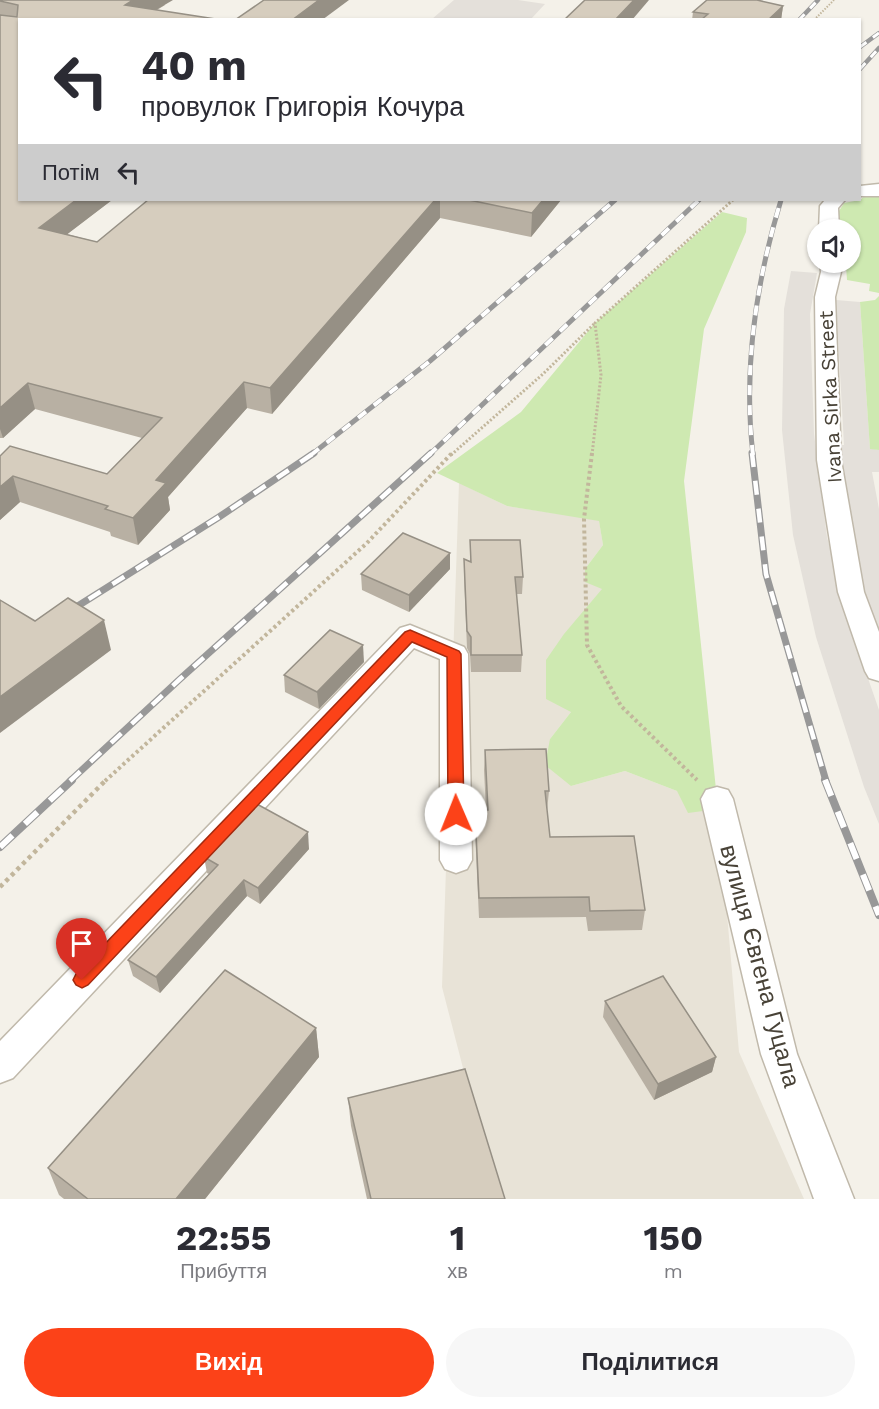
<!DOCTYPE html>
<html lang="uk">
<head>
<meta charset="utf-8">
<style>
	body { margin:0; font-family:"Work Sans",sans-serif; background:#f7f7f7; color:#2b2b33; height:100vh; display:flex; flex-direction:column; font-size:22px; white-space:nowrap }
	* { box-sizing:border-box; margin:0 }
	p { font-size:20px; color:#7c7c81 }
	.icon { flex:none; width:33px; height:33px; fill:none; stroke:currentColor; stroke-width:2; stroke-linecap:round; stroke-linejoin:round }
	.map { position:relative; height:1199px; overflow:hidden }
	.side { display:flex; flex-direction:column; background:#fff; flex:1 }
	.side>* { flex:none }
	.hud { position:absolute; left:18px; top:18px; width:843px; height:183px; border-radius:0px; box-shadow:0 2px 4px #0004; background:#fff; color:#2b2b33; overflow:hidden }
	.buttons { position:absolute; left:807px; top:219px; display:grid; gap:12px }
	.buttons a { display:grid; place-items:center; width:54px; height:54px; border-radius:50%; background:#fff; box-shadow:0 2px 4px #0004; font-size:30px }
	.pin { position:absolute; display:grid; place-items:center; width:51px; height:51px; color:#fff; margin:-62px -26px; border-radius:50% 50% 50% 0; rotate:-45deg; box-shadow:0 0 6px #0007 }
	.pin .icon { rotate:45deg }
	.me { position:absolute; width:66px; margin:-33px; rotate:359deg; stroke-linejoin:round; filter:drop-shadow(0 0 4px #0008) }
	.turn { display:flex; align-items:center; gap:21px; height:126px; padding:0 24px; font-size:27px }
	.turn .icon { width:78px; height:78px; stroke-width:2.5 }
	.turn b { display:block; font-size:42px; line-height:51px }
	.then { display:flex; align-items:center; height:57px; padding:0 24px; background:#0003; gap:12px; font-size:22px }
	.eta { display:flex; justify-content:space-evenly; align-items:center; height:102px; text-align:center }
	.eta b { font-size:36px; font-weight:700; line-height:42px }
	.primary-button { display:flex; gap:12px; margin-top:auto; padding:12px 24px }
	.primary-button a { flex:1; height:69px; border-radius:36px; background:#fc4218; color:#fff; font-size:24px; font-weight:700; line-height:69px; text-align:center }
	.primary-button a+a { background:#f7f7f7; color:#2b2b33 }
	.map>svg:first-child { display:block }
</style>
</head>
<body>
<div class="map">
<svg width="879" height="1199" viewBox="0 0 879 1199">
	<rect width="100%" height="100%" fill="#f4f1e9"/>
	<polygon fill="#e8e3d7" points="459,483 507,506 599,520 603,545 585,569 585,581 603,588 594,601 571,712 550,739 571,786 625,771 677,791 717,799 739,1052 804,1199 497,1199 442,987"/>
	<g fill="#e4e0da">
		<polygon points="454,0 518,0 545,4 531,19 432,19"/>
		<polygon points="791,271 817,273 810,314 814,434 827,537 855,641 879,710 879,824 864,787 816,637 793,535 782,430 784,309"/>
		<polygon points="836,300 860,302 870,448 879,450 879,472 872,472 879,509 879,640 862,592 838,445 844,445"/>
	</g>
	<g fill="#cee9b1">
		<polygon points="866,195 879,196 879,293 869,291 870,284 847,280 846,266 841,263 850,262 850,230 836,230 836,216 844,203 860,200"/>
		<polygon points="722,212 747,218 746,232 704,329 684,481 717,799 703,811 688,813 677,791 625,771 571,786 545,765 550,739 571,712 546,699 546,660 564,634 602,589 585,582 585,569 603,545 599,521 507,506 437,473 521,412 595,323"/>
		<polygon points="879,296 879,450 870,449 860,302 875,300"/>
	</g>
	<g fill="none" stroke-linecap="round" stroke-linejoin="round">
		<defs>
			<g id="street">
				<polygon points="879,184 879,196 860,196 860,186"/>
				<polygon points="825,200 845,200 838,208 839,230 819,230 820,206"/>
				<polygon points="820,262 840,262 841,272 835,297 841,460 864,592 879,632 879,681 869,678 865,671 838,592 817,460 815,297 821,272"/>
				<polygon points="410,625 464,647 468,654 472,860 467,869 456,873 445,869 440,860 440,659 414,648 13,1078 0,1083 0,1041 400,628"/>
				<polygon points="717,787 728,790 733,799 797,1054 854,1199 814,1199 761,1054 701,799 706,790"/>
			</g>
		</defs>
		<use href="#street" stroke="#c0b9ab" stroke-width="3"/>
		<polyline stroke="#c2b69c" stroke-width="2" stroke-dasharray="1.5 1.5" stroke-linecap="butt" points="814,20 834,0"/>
		<g stroke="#c2b69c" stroke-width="3" stroke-dasharray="2 2" stroke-linecap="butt">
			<polyline points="451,455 543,374 595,323"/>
			<polyline points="592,455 601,375 595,323 733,200"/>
		</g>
		<g stroke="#c2b69c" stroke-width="4" stroke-dasharray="3 3" stroke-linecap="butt">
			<polyline points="592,453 584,519 587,645 621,706 697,780"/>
			<polyline points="105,781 367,543 452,453"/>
		</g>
		<polyline stroke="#c2b69c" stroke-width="4.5" stroke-dasharray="4 4" stroke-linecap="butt" points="0,887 106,780"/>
		<use href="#street" fill="#fff" fill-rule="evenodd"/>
		<defs>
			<g id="rail-far3">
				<polyline points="799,20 818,0"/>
				<polyline points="860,47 879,33"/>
				<polyline points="860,69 879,48"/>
			</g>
			<g id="rail-far2">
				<polyline points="311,455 430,361 615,200"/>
				<polyline points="429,455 699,200"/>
				<path d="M753 455C743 369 756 282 781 200"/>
			</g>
			<g id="rail-far1">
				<polyline points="752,453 766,574 826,781"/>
				<polyline points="65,614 219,517 314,453"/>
				<polyline points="70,781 180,679 431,453"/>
			</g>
			<g id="rail">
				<polyline points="825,780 879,915"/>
				<polyline points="0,847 72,780"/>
			</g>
		</defs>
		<use href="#rail-far3" stroke="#989898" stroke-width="4.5"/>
		<use href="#rail-far2" stroke="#989898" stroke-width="5"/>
		<use href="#rail-far1" stroke="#989898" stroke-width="7"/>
		<use href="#rail" stroke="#989898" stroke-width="8"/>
		<use href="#rail-far3" stroke="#fff" stroke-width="3" stroke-dasharray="8" stroke-linecap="butt"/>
		<use href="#rail-far2" stroke="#fff" stroke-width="4" stroke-dasharray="10" stroke-linecap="butt"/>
		<use href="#rail-far1" stroke="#fff" stroke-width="4.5" stroke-dasharray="14" stroke-linecap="butt"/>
		<use href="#rail" stroke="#fff" stroke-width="6" stroke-dasharray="17" stroke-linecap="butt"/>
	</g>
	<g fill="#b8b0a3">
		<polygon points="0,0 165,5 157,10 20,200 112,200 67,234 97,242 148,200 561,200 531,237 440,218 272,414 247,408 168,497 170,510 138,545 111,536 110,532 20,502 0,520 0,456 107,474 142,438 35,409 3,438 0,438"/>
		<polygon points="783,6 781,20 692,20 693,12"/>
		<polygon points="470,540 523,577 522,594 516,594 522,655 521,672 471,672 470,654 467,648 464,575 464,559 470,561"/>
		<polygon points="450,569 409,612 362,590 361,574"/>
		<polygon points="364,662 319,709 285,692 284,675"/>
		<polygon points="485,750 549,791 547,811 550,837 645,910 642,930 588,931 586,917 479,918 475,831 475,810 486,810 484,770"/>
		<polygon points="309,849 260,904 247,896 160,993 133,976 128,960 209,874 207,873 204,857"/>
		<polygon points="605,1001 716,1057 712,1072 654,1100 603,1017"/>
		<polygon points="316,1028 319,1057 205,1199 64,1199 59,1195 48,1168"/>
		<polygon points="348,1098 505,1199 367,1199 351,1126"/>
	</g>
	<g fill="#969085">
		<polygon points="133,0 173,0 139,20 125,5"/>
		<polygon points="319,0 349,0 322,20 292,20"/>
		<polygon points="634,0 649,0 632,20 615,20"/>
		<polygon points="783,6 781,20 768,20"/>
		<polygon points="76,200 112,200 44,252 39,228"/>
		<polygon points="435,200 440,200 440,218 272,414 270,388"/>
		<polygon points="543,200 561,200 531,237 532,213"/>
		<polygon points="244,382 247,408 168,497 170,510 138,545 133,518 156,480"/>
		<polygon points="28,383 35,409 3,438 0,429 0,408"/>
		<polygon points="13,476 20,502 0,520 0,487"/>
		<polygon points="450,553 450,569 409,612 409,595"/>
		<polygon points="104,620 111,650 0,733 0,697"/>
		<polygon points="363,645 364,662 319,709 317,692"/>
		<polygon points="308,832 309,849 260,904 258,888"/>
		<polygon points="244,880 247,896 160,993 156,977"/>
		<polygon points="316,1028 319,1057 205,1199 176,1199"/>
		<polygon points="716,1057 712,1072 654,1100 658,1084"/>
	</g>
	<g fill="#d6cdbe" stroke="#969085" stroke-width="1.5">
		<polygon points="0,0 133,0 125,5 222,20 20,20 20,200 76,200 39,228 97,242 148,200 435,200 270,388 244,382 156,480 166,483 133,518 105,509 108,506 13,476 0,487 0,456 10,446 107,474 162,418 28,383 0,408 0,15 17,17 18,5 0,1"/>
		<polygon points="264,0 319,0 292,20 235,20"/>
		<polygon points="585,0 634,0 615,20 564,20"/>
		<polygon points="707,0 757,0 783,6 768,20 701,20 708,14 693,12"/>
		<polygon points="469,200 543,200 532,213"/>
		<polygon points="403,533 450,553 409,595 361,574"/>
		<polygon points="470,540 520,540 523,577 515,577 522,655 471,655 471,637 467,631 464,559 471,562"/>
		<polygon points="68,598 104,620 0,697 0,600 35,621"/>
		<polygon points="330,630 363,645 317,692 284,675"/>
		<polygon points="546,749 549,791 545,791 550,837 634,836 645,910 590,911 589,897 479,898 475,810 488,810 485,750"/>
		<polygon points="255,803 308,832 258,888 244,880 156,977 128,960 218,865 204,857"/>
		<polygon points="225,970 316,1028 176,1199 88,1199 48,1168"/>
		<polygon points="663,976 716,1057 658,1084 605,1001"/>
		<polygon points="465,1069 505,1199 371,1199 348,1098"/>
	</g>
	<polygon fill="#fc4218" stroke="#a42b10" stroke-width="1.5" points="410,630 459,651 461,654 464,814 462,819 456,820 450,819 448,814 447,657 412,642 88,985 82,988 76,985 73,980 76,974 405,632"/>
	<g text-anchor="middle" stroke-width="4.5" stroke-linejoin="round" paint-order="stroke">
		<g font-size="20" fill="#484237" stroke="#fff">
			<text transform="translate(830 397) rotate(-93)" y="7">Ivana Sirka Street</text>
		</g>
		<g font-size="24" fill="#484237" stroke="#fff">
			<text transform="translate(760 966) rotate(75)" y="8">вулиця Євгена Гуцала</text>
		</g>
	</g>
</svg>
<div class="buttons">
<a><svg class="icon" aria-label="sound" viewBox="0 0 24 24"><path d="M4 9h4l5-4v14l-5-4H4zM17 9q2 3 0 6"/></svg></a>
</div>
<div class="pin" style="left:82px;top:980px;background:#d93025"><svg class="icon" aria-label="arrive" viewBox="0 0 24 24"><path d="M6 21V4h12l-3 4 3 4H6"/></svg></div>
<svg class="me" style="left:456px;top:814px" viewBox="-20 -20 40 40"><circle r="19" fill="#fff"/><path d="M0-13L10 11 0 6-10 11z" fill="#fc4218"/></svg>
<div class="hud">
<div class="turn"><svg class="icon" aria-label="left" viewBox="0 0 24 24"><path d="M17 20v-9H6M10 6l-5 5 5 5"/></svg><div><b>40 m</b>провулок Григорія Кочура</div></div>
<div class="then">Потім<svg class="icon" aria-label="left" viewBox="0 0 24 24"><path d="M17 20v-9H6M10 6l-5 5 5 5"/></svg></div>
</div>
</div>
<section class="side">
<div class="eta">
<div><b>22:55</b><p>Прибуття</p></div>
<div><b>1</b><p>хв</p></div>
<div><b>150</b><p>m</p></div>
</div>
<div class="primary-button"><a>Вихід</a><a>Поділитися</a></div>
</section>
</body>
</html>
